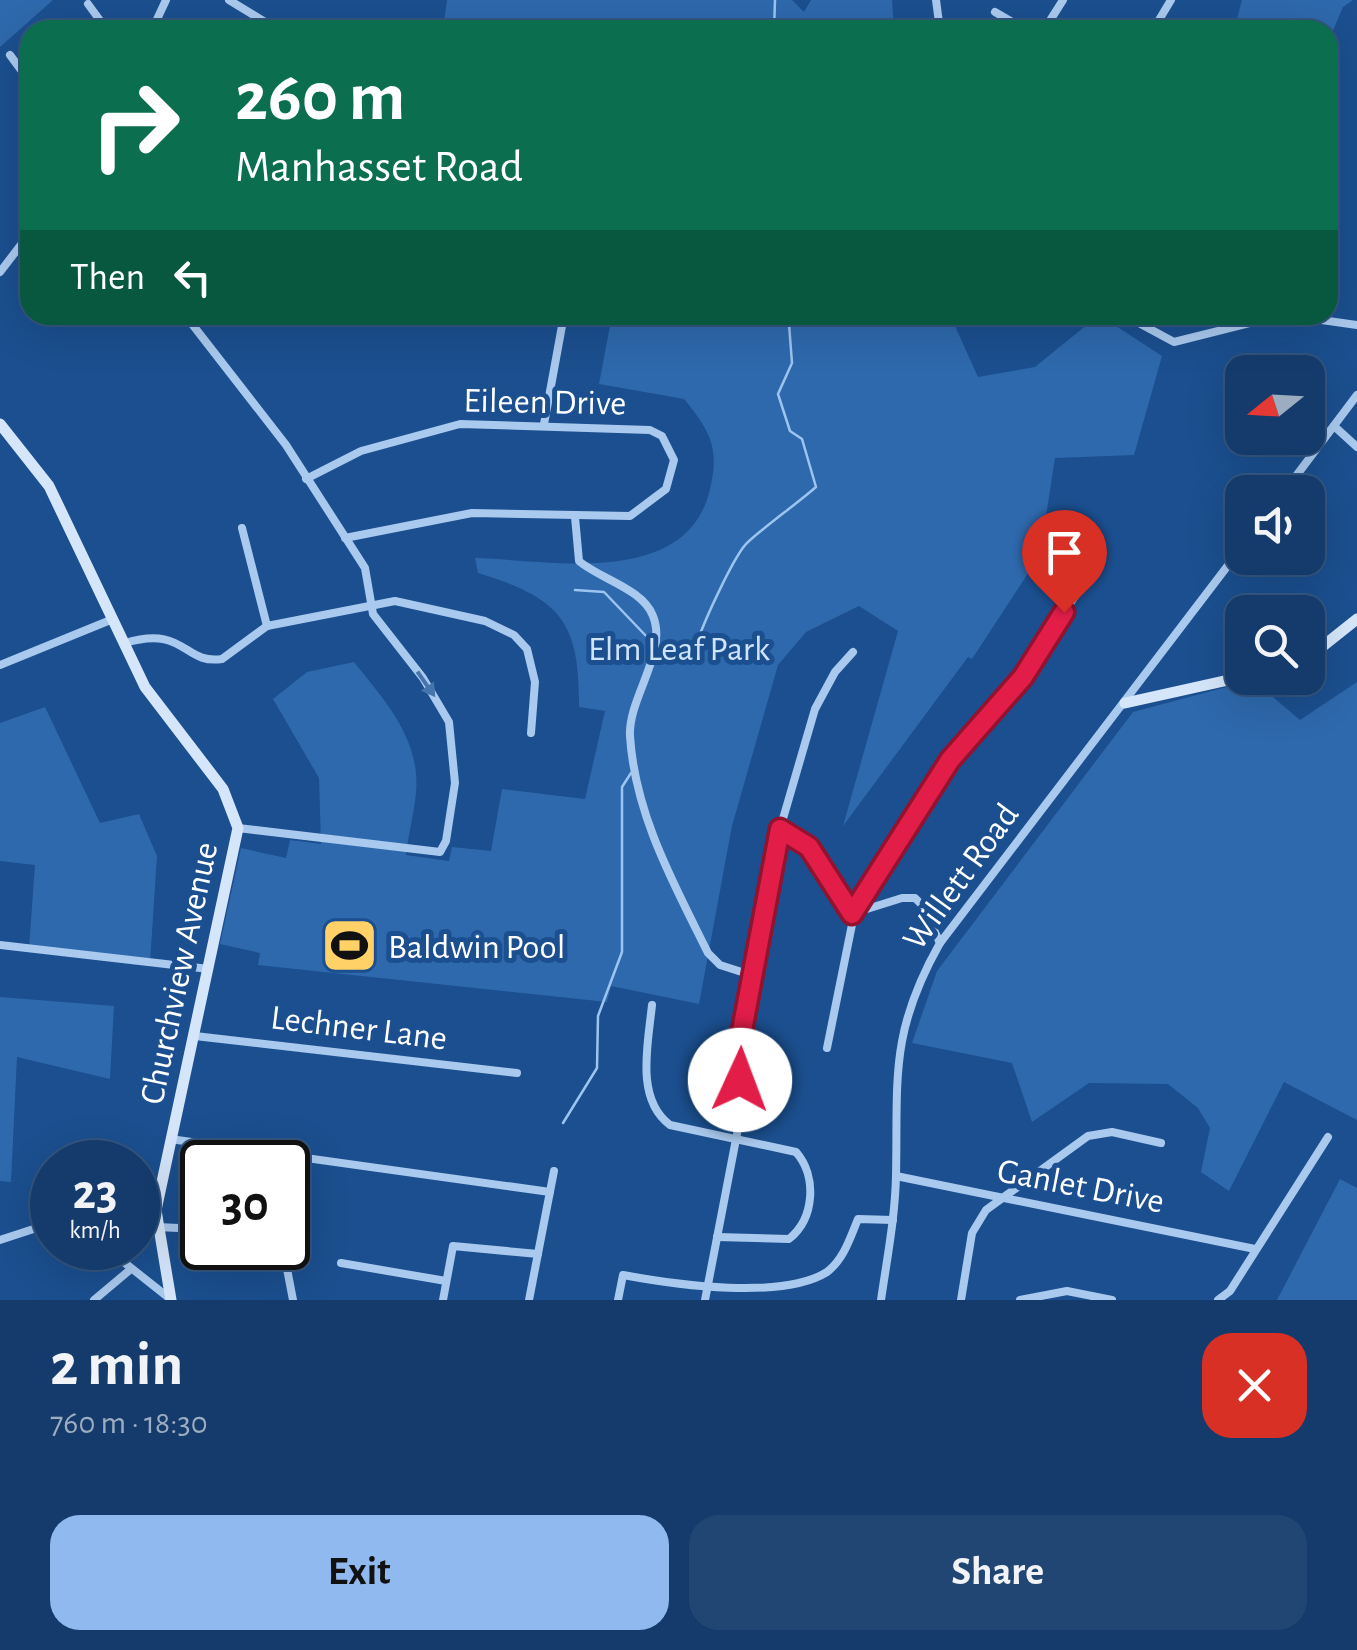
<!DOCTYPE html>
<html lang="en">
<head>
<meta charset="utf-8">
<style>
	body { margin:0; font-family:"Alegreya Sans",sans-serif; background:#214673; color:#f1f3f6; height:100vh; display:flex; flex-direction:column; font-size:38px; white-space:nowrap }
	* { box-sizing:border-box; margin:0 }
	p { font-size:32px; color:#9dadc1 }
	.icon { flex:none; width:55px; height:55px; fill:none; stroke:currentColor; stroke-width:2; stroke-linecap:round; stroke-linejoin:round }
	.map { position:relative; height:1300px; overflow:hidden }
	.details { display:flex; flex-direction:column; background:#143b6b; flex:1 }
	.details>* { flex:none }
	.banner { position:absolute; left:20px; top:20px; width:1318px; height:305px; border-radius:30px; box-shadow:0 10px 40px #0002,0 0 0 2px #33557e; background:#0b6e4f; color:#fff; overflow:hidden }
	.needle { width:65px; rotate:252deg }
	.controls { position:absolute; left:1225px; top:355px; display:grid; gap:20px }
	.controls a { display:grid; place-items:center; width:100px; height:100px; border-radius:20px; background:#143b6b; box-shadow:0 10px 40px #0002,0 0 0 2px #33557e; font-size:50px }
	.speed { position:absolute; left:30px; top:1140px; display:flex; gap:20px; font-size:50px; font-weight:700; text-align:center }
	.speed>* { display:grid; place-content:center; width:130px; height:130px; border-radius:50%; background:#143b6b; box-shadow:0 10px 40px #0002,0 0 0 2px #33557e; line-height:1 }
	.speed small { font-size:25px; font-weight:400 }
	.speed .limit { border:5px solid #111; border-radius:15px; background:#fff; color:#111 }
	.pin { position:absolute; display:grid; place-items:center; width:85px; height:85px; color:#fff; margin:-102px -42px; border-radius:50% 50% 50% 0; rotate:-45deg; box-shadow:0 0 10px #0007 }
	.pin .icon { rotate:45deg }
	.me { position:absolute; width:110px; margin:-55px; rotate:2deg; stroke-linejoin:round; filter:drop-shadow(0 0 8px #0008) }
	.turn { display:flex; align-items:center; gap:35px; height:210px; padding:0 50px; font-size:45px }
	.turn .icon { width:130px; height:130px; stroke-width:2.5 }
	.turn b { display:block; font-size:70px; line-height:85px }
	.then { display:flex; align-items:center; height:95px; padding:0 50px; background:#0003; gap:20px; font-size:38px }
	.round { display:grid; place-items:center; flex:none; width:105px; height:105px; border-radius:30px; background:#214673 }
	.headline { display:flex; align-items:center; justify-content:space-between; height:170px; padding:0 50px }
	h1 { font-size:60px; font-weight:700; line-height:75px }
	.primary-button { display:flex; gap:20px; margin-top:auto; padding:20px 50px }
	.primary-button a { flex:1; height:115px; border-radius:30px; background:#90b9f0; color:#111; font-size:40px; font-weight:700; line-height:115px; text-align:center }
	.primary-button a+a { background:#214673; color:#f1f3f6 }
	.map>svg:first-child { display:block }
</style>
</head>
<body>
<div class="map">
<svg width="1357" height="1300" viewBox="0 0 1357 1300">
	<rect width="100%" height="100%" fill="#1b4f8f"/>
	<g fill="#2e69ad">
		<polygon points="0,0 53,0 0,47"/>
		<polygon points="447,0 792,0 804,12 811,0 892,0 894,30 443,30"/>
		<polygon points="1242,0 1353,0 1343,7 1328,42 1328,30 1234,30"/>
		<path d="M612 315H950L978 377 1035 367 1099 315 1162 356 1134 455 1055 458 1040 555 972 659 968 657 843 826 898 631 859 606 806 632 778 665 732 826 699 1004 611 986 607 1002 258 965 260 953 220 944 241 848 286 858 290 840 321 844 319 778 273 699 307 672 354 662C385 701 421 739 416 793 414 814 408 835 406 855L449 861 452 847 491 851 502 789 585 799 605 711 579 707C580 621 560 598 478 573L475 558C550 560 687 589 710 489 720 448 710 431 684 399L599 384Z"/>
		<polygon points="1253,680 1300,720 1357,682 1357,1120 1284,1082 1229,1191 1201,1172 1210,1128 1198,1108 1168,1084 1089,1083 1032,1122 1012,1063 912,1043 937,971 1133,712"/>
		<polygon points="45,707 100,823 139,814 157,856 150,963 29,948 35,865 0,861 0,723"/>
		<polygon points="0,997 114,1006 110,1079 17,1057 11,1182 0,1181"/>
		<polygon points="1340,1179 1357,1188 1357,1300 1277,1300"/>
	</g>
	<polygon fill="#3c6290" stroke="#9cc4f0" stroke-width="2.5" points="332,929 345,930 344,939 368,942 366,964 353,963 353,951 351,955 330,953"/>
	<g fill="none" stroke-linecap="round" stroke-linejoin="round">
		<g stroke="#9cc4f0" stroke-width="2.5">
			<polyline points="774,30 775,0"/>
			<polyline points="575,590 604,592 648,638"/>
			<path d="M665 656 698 640C704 622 735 553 748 542 769 523 794 506 816 487L802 439 790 431 778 394 792 363 789 324 772 315"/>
			<polyline points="563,1123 597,1068 598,1016 622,952 622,787 631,773"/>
		</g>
		<g stroke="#a9c9ee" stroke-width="8">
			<polyline points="229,0 278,30"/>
			<polyline points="936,0 940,30"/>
			<polyline points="88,4 107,30"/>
			<polyline points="995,12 1026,30"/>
			<polyline points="152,30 166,0"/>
			<polyline points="404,30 406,29"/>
			<polyline points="1044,30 1063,0"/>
			<polyline points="1153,30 1171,0"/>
			<polyline points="10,55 30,82"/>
			<polyline points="0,272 30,233"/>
			<polyline points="185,315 286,445 365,568 373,614 423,678 449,722 455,783 446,841 440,852 238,828"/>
			<polyline points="1124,315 1174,342 1282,315"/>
			<polyline points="1286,315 1357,325"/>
			<polyline points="133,318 138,315"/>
			<polyline points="544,424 564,315"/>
			<polyline points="1334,426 1357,447"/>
			<polyline points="306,479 361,451 460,424 650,430 662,436 674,460 666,489 630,516 472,513 345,538"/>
			<polyline points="1284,492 1357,395"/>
			<path d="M575 517 579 561C600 579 643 589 653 616 668 653 628 698 630 736 635 815 674 884 708 953L720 965 751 975"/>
			<polyline points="242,528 267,626"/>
			<path d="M125 643C186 625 183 665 222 659L267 626 395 601 485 621 514 635 527 649 535 682 531 733"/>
			<polyline points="0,665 113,619"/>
			<polyline points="780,829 809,847 851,914 902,898 915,898 923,906 940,943"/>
			<polyline points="0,945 209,969"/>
			<path d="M652 1005C648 1044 635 1099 670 1125L796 1152C817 1176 815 1218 789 1239L717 1237"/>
			<polyline points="195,1036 517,1073"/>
			<polyline points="827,1048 857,900 950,760 1023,677 1098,560"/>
			<polyline points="170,1139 550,1192"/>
			<polyline points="896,1176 1255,1249"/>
			<polyline points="157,1227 200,1229"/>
			<polyline points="0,1240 52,1223"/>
			<polyline points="106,1248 169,1298"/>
			<polyline points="283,1248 293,1300"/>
			<polyline points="341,1263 446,1281"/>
			<polyline points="94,1300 131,1269"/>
			<polyline points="443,1300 453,1246 538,1254"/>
			<polyline points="529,1300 554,1171"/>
			<path d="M618 1300 623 1275C677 1285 782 1300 827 1272 844 1259 850 1238 858 1219L893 1220"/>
			<polyline points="705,1300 742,1108 738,1052 780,829 815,709 835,672 853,652"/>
			<path d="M881 1300C887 1259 895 1218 896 1176 898 1079 889 1033 940 943L1242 547"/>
			<polyline points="961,1300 972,1233 986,1210 1088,1136 1112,1132 1161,1143"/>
			<polyline points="1020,1300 1067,1291 1112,1300"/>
			<polyline points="1218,1300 1230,1291 1328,1137"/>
		</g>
		<g stroke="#d6e6fa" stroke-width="11">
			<polyline points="0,424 49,486 145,687 223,789 238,828 156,1210 171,1300"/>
			<polyline points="1308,658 1357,619"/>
			<polyline points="1125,703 1242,677"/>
		</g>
	</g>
	<defs><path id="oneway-solid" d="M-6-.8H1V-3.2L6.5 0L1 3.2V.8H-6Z" transform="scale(2.5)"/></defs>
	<use fill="#4674ac" href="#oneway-solid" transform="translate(426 684) rotate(55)"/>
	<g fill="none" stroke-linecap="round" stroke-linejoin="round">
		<defs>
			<polyline id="route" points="740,1080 738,1052 780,829 809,847 852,914 950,760 1023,677 1064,612"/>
		</defs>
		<use href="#route" stroke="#92132f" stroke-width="25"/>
		<use href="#route" stroke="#e11d48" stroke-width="18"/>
	</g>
	<defs>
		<symbol id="stadium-square" viewBox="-11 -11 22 22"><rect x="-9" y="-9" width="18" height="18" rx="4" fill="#ffd166" stroke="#1b4f8f"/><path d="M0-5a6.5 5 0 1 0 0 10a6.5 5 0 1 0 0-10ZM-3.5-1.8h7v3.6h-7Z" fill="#111"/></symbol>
	</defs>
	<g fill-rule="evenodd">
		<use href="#stadium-square" x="318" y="914" width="63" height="63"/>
	</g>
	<g text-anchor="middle" stroke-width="10" stroke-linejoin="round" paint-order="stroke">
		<g font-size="35" fill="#fff" stroke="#1b4f8f">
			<text transform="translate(545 401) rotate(1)" y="12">Eileen Drive</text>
			<text transform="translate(960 876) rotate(-54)" y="12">Willett Road</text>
			<text transform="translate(178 973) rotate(-78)" y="12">Churchview Avenue</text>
			<text transform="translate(359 1027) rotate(7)" y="12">Lechner Lane</text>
			<text transform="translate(1081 1185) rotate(11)" y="12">Ganlet Drive</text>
		</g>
		<g font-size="35" fill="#cfe3fa" stroke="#1b4f8f">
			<text x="679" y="660">Elm Leaf Park</text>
		</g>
		<g font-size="35" fill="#fff" stroke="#1b4f8f" text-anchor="start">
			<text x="388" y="958">Baldwin Pool</text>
		</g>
	</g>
</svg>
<div class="controls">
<a><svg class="needle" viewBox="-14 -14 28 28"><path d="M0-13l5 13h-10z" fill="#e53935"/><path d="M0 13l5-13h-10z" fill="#9dadc1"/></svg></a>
<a><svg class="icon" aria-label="sound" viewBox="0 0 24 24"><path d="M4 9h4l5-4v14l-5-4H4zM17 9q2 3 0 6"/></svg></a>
<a><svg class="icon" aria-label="search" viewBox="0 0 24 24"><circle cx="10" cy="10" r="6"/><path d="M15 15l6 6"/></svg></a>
</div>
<div class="speed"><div>23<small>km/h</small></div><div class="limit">30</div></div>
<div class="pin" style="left:1064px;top:612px;background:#d93025"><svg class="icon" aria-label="arrive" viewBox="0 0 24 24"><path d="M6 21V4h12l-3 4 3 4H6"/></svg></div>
<svg class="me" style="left:740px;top:1080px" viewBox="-20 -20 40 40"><circle r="19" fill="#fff"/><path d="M0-13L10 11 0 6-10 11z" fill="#e11d48"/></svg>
<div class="banner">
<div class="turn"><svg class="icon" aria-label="right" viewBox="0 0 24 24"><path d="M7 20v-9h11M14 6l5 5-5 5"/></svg><div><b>260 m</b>Manhasset Road</div></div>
<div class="then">Then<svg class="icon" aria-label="left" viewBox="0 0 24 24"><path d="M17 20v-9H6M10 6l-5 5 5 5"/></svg></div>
</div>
</div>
<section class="details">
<div class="headline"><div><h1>2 min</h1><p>760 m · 18:30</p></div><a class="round" style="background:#d93025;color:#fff"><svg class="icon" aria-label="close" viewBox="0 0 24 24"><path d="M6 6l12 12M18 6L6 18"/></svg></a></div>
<div class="primary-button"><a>Exit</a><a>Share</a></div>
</section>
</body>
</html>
